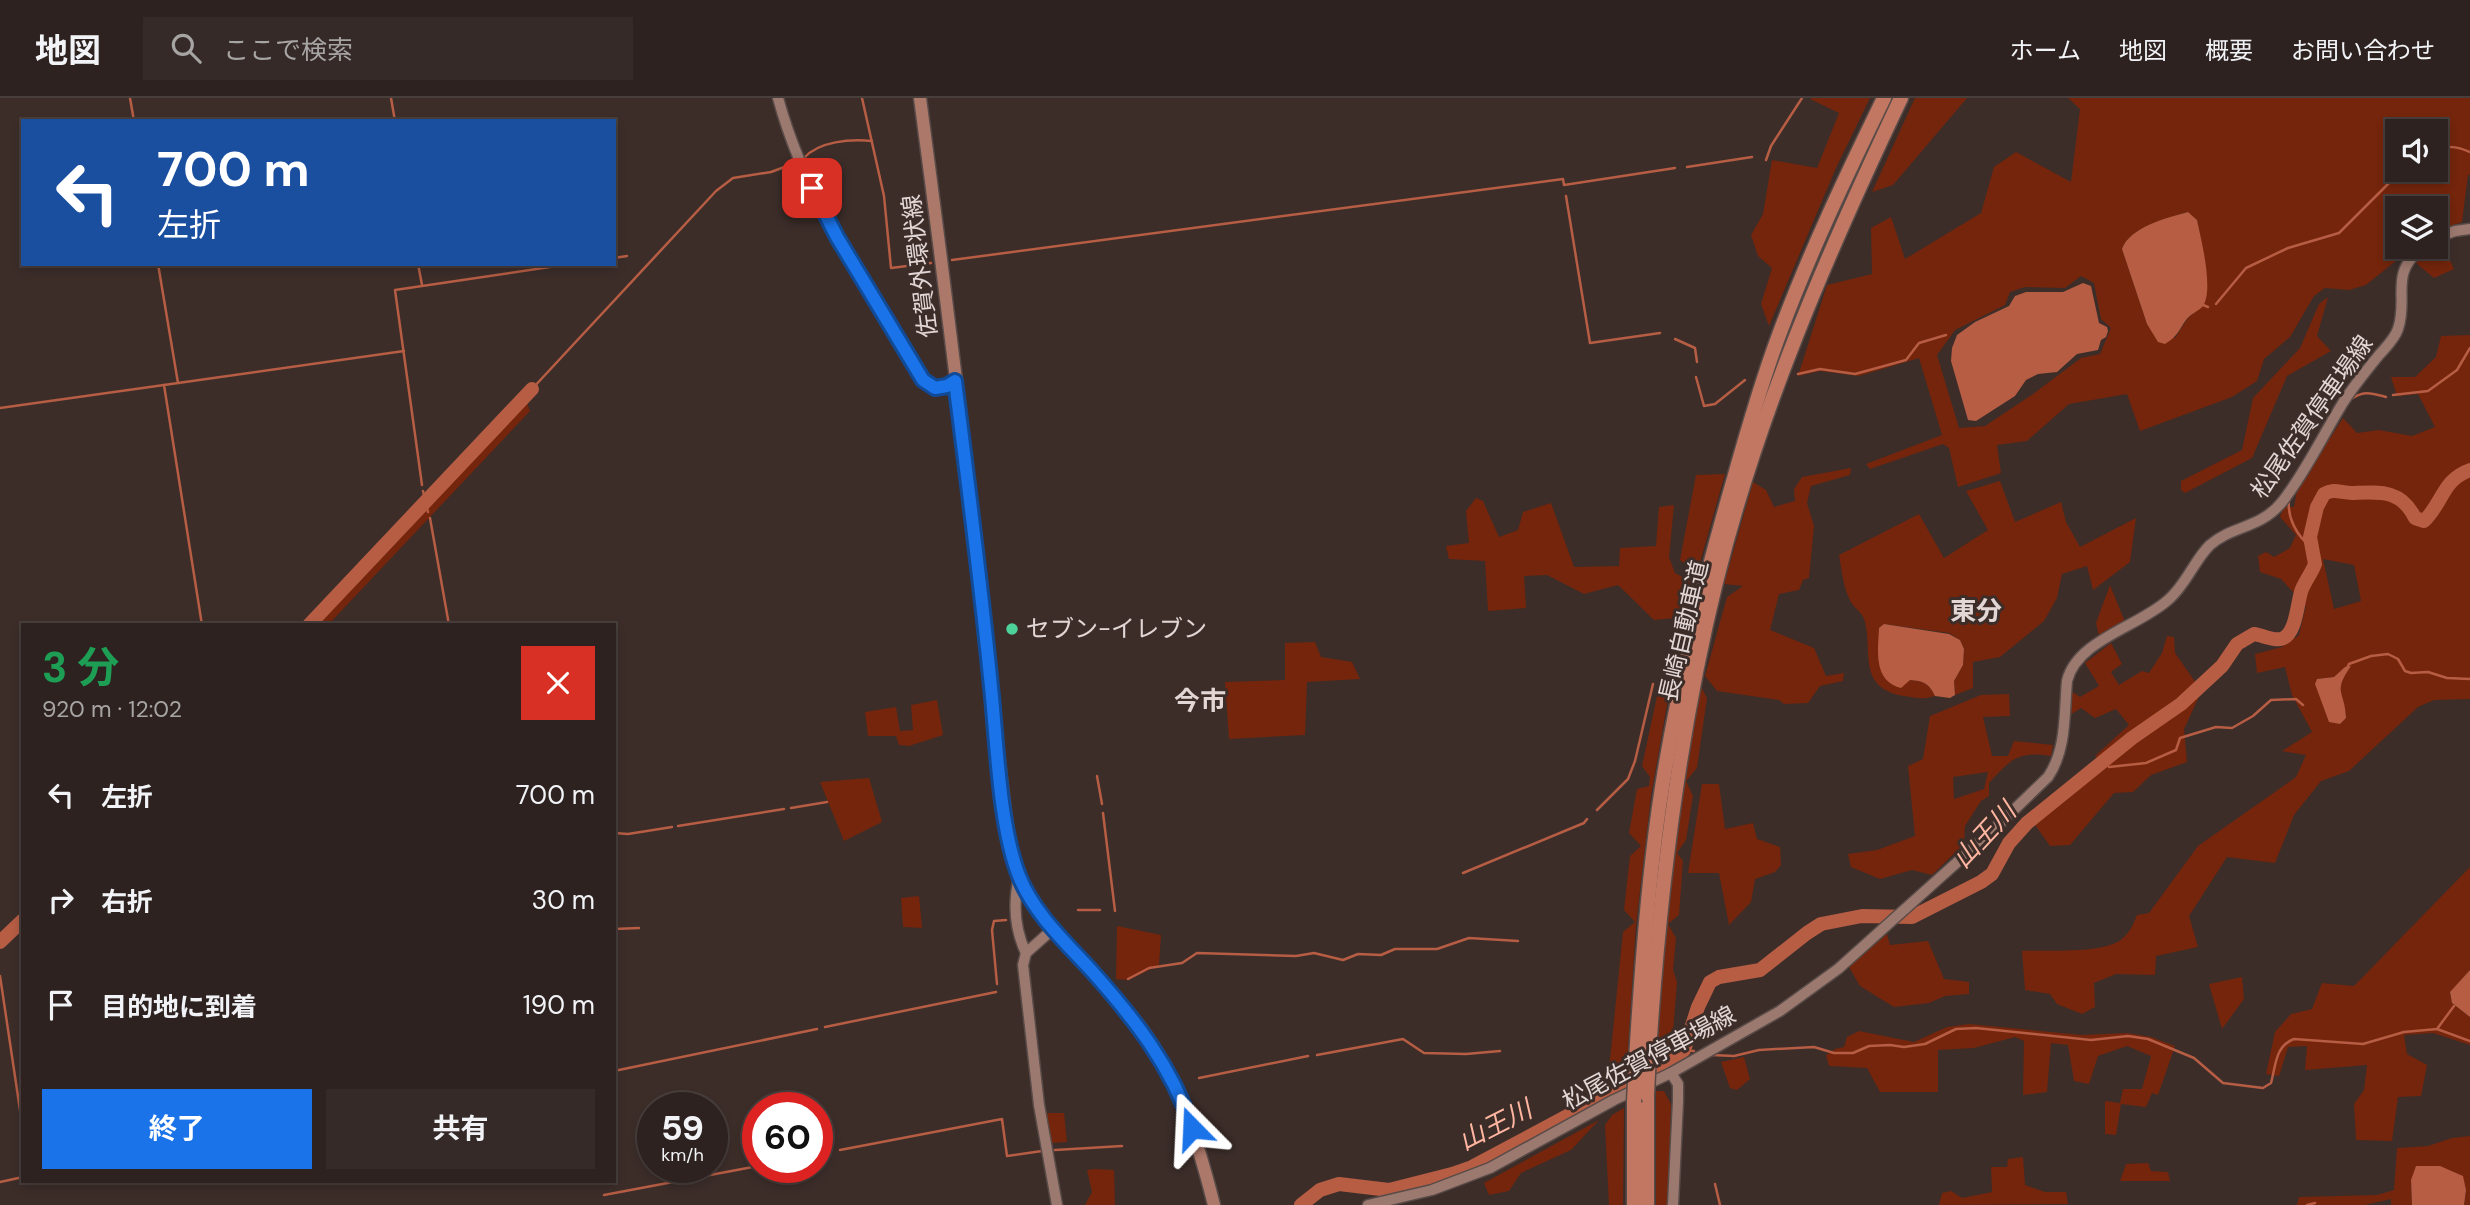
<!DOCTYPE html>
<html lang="ja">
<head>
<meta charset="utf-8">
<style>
	body { margin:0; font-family:"DM Sans","Noto Sans JP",sans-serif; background:#352a28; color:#f1f3f6; height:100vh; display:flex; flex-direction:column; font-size:26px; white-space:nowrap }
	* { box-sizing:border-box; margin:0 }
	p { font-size:23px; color:#a7a4a4 }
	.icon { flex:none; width:38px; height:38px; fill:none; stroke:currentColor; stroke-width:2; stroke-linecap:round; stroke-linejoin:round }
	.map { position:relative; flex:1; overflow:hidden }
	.details { position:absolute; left:21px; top:525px; width:595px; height:560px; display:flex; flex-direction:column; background:#2d221f; border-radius:0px; box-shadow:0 4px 10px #0003,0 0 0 2px #483f3d }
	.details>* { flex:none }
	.hud { position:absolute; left:21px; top:21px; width:595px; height:147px; border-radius:0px; box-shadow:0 4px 10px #0003,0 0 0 2px #483f3d; background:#1a4fa0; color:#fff; overflow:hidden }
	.buttons { position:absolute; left:2385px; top:21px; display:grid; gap:14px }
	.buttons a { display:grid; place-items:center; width:63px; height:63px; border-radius:0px; background:#2d221f; box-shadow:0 4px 10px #0003,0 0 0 2px #483f3d; font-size:35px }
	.speed { position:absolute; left:637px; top:994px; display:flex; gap:14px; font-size:35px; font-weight:700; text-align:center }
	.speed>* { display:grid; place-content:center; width:91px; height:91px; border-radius:50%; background:#2d221f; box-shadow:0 4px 10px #0003,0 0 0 2px #483f3d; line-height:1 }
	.speed small { font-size:18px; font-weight:400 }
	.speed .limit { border:10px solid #d22; background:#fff; color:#111 }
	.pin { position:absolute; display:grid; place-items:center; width:60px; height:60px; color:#fff; margin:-30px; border-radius:14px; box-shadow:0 4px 10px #0006 }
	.me { position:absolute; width:77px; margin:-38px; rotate:339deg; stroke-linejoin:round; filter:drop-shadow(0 0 5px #0008) }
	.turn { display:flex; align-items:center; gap:24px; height:147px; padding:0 21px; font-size:32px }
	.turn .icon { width:91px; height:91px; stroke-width:2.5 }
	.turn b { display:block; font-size:49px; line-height:60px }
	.round { display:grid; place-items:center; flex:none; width:74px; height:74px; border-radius:0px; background:#352a28 }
	.summary { display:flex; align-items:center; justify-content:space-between; height:119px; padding:0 21px }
	h1 { font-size:42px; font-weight:700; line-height:52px; color:#1e9e55 }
	.button { display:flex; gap:14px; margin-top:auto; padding:14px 21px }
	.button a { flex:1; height:80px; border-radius:0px; background:#1a73e8; color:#fff; font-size:28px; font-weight:700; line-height:80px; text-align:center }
	.button a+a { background:#352a28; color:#f1f3f6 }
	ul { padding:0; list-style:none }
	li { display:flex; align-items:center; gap:21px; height:105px; padding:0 21px }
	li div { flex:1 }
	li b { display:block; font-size:26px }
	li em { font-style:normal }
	header { display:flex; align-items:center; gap:42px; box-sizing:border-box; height:98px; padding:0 35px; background:#2d221f; border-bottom:2px solid #483f3d }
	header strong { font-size:33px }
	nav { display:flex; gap:38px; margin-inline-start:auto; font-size:24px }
	.search { width:490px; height:63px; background:#352a28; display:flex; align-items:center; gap:18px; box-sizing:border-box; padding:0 24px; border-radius:0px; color:#a7a4a4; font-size:26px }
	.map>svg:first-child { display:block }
</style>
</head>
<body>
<header>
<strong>地図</strong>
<div class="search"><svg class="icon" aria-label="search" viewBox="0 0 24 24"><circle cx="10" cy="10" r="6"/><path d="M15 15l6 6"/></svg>ここで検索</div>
<nav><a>ホーム</a><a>地図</a><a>概要</a><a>お問い合わせ</a></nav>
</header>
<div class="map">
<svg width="2470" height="1107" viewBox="0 0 2470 1107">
	<rect width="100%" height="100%" fill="#3c2d29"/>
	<g fill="#74250c" fill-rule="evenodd">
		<polygon points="1812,0 1870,0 1836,70 1769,228 1761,206 1772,170 1758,158 1751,137 1763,116 1772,62 1817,70 1839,15 1810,1"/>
		<polygon points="1915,0 1967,0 1893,87 1872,94"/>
		<path d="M2068 0H2470V77H2468L2462 124 2436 133V110H2398V149H2413L2366 187 2349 192 2325 190 2314 198 2290 239 2264 261 2257 283 2232 299 2140 333 2127 296 2069 306 2027 343 1997 347 2001 375 1958 389 1949 350 1943 346 1870 371 1866 366 1942 337 1919 260 1859 278 1820 273 1798 278 1827 187 1872 176 1871 130 1891 119 1905 161 1981 115 1994 69 2016 54 2071 84 2080 11ZM2398 33H2436V72H2398ZM2187 114 2197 122 2204 158 2207 190 2203 207 2188 220 2175 240 2147 226 2122 151C2130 129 2166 121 2187 114ZM2081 178 2094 185 2101 221 2111 230 2100 256 2081 260 2033 296 1985 328 1959 330 1937 257 1955 232 2005 207 2010 194 2025 189 2065 190Z"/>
		<polygon points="2442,145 2454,171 2434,180 2416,165"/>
		<polygon points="2328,199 2317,238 2331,253 2287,278 2252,360 2185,395 2181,392 2181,383 2242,352 2253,300 2300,250 2319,206"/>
		<path d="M2470 237V601L2434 602 2418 609 2349 673 2321 683 2294 717 2275 765 2227 759 2189 818 2198 849 2156 858 2155 877 2116 876 2094 885 2095 909 2082 916 2057 906 2050 896 2025 892 2022 853C2046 852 2104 856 2122 841 2130 834 2133 827 2137 817L2149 815 2198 748 2296 679 2306 657 2282 653 2312 634 2292 597 2285 569 2257 575 2255 556 2282 549 2299 537 2306 508 2281 481 2260 474 2258 458 2266 454 2274 459 2290 450 2296 437 2280 419 2284 409H2294L2297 392 2343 320 2357 335 2379 332 2412 338 2435 329 2418 296 2397 298 2391 279H2415L2436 259 2441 238ZM2323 461 2354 467 2361 503 2334 511ZM2334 579 2341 582C2338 596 2345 606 2346 620L2340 626 2317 581Z"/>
		<polygon points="527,305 530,313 328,527 318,527"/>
		<polygon points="1851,370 1850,377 1811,388 1807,405 1814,428 1809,480 1803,482 1799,492 1779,496 1770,532 1814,550 1826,578 1844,575 1843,583 1820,588 1808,605 1784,606 1779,602 1717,593 1705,578 1727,499 1743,488 1724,486 1753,384 1766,392 1774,409 1795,403 1794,391 1802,379"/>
		<polygon points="1725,376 1697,475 1680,462 1696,377"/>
		<path d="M2000 383 2015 424 2061 404 2066 424 2080 449 2136 420 2130 464 2093 492 2087 468 2062 476 2057 500 2044 523 2000 559 1973 564V590L1955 597 1954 583 1963 567 1964 551 1960 542 1949 535 1885 526 1879 530 1910 582C1923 583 1929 585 1935 598 1923 602 1916 600 1904 598 1855 590 1874 550 1864 521 1861 513 1855 511 1851 504 1843 490 1842 473 1839 457L1919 416 1944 460 1988 432 1966 393Z"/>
		<polygon points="1476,400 1483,403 1499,439 1518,432 1523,414 1551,405 1574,469 1619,468 1620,450 1656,448 1659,409 1674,407 1669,459 1675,475 1692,484 1685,519 1654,522 1618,487 1584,496 1547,477 1524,478 1526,510 1488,513 1485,463 1449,461 1446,448 1469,445 1466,413"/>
		<polygon points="2110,487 2125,524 2099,538 2096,525"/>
		<polygon points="2167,538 2174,539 2175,555 2196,585 2100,662 2095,658 2129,627 2116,611 2095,620 2081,610 2070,617 2071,593 2080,599 2099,588 2085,565 2111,545 2122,566 2111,574 2119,587 2142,573 2149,575 2162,555"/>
		<polygon points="1315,544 1321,559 1352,564 1360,581 1307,584 1305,637 1229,641 1225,584 1285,582 1285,545"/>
		<polygon points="1671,584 1651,698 1636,827 1627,966 1656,953 1666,827 1680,702 1701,589 1707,600 1697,670 1686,683 1693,698 1686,742 1677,755 1683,763 1679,817 1668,826 1676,840 1673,872 1677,884 1672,947 1674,956 1611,990 1608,981 1623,834 1635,824 1624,812 1630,758 1641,748 1629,735 1637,691 1649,688 1650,679 1642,668 1659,589"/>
		<polygon points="2203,590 2184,631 2187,664 2151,677 2133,694 2114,695 2070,747 2050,748 2033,724"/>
		<path d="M2009 596 2010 618 1983 619 1992 658H2008L2014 643 2053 647 2051 658C2018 653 2011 661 1989 685V698L1981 703 1965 728 1964 746 1932 777 1912 772 1880 781 1851 769 1848 756 1877 752 1915 738 1908 668 1923 661 1930 618 1981 597ZM1988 674 1984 691 1954 701 1953 679Z"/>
		<polygon points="937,602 943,637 909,648 899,647 896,638 868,638 865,614 896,609 900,633 913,632 911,607"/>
		<polygon points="869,680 882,724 844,743 820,684"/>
		<polygon points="1702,686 1719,686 1725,731 1753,725 1757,741 1780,749 1781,767 1775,774 1755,781 1751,804 1729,827 1719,775 1688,775"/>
		<polygon points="2470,769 2470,872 2450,895 2452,905 2470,919 2470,947 2433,935 2404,937 2407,956 2427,967 2421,998 2398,999 2392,1043 2356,1042 2354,1006 2364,992 2367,967 2305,972 2307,948 2288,949 2279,978 2266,976 2275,934 2291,916 2312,911 2322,885 2354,888"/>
		<polygon points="919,798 922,830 903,829 901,800"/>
		<polygon points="1117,828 1161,837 1159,867 1129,882 1116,881"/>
		<polygon points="1887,836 1890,847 1928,843 1944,881 1969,884 1969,896 1945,898 1929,905 1894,909 1860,888 1849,869"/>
		<polygon points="2242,879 2244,901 2222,931 2209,886"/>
		<polygon points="1969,926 2082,937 2127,935 2151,939 2175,948 2158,997 2152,995 2146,1009 2121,1006 2116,1037 2105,1036 2105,1003 2120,1005 2123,991 2142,991 2151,958 2127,948 2098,958 2089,986 2074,983 2068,947 2051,945 2047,994 2023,997 2024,943 2015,939 1974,950 1938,952 1938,994 1880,994 1867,970 1829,968 1826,957 1835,951 1844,949 1847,939 1859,933 1914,944 1947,929"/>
		<polygon points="1744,959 1750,981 1737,992 1730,990 1721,964"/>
		<polygon points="1664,993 1671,1006 1668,1107 1656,1107 1656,993"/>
		<polygon points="1624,1010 1623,1107 1609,1107 1605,1027 1612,1017"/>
		<polygon points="1045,1015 1064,1015 1067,1044 1052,1045"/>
		<polygon points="1599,1022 1571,1052 1521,1075 1509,1093 1489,1097 1484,1085"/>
		<polygon points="2470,1038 2470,1107 2464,1107 2466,1092 2411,1082 2412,1107 2391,1107 2391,1101 2365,1107 2297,1107 2299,1099 2377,1097 2394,1092 2397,1050 2428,1048 2452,1040"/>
		<polygon points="2023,1059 2025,1087 2045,1094 2066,1094 2068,1106 1939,1107 1942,1095 1951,1093 1962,1100 1992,1094 1991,1069 2007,1069 2008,1061"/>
		<polygon points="2148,1065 2151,1073 2168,1074 2170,1083 2120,1083 2126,1066"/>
		<polygon points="1094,1071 1114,1072 1115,1107 1085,1107 1092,1094 1087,1072"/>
	</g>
	<g fill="#b65d44">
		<path d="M2188 114 2197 122C2201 141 2214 191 2203 208 2199 213 2190 216 2186 222 2179 232 2177 239 2165 246L2158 244 2147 226 2122 151C2130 129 2166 120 2188 114Z"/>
		<polygon points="2083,185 2091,188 2099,225 2107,229 2108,233 2106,239 2101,242 2098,252 2077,256 2057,274 2038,276 2026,282 2015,298 1976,323 1968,322 1951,263 1952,250 1957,237 1975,224 2009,208 2015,198 2026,194 2063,194"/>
		<path d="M1884 526 1949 536 1960 542 1964 551 1963 567 1954 583 1955 597 1950 600 1935 598C1929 585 1923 583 1910 582L1901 590C1873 583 1878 553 1879 530Z"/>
		<path d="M2351 568C2332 595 2345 592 2346 620L2340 626 2329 624 2315 586 2317 581 2334 579 2345 569Z"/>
		<polygon points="2470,872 2470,919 2452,905 2450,894"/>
		<polygon points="2416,1068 2440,1068 2463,1078 2466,1092 2464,1107 2412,1107 2411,1082"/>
	</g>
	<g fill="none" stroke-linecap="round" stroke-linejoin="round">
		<g stroke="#b65d44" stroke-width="2.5">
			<polyline points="130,0 134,23"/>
			<polyline points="391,0 395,23"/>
			<polyline points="862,0 884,98 891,170 931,165"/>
			<path d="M2436 51C2448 47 2458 49 2470 54"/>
			<path d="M804 60C819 43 850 41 872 43"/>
			<polyline points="1766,62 1771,48 1802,0"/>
			<polyline points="1687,69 1752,59"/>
			<polyline points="1566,98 1590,245 1660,235"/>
			<polyline points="614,160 627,158"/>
			<polyline points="952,162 1563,81 1564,87 1675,70"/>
			<polyline points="158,166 178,285 164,287 202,527"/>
			<polyline points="418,166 422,187"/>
			<polyline points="2216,206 2246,170 2288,150 2339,135 2402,72"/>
			<polyline points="2203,207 2208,209"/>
			<polyline points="1675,241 1695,250 1697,264"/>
			<polyline points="1798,276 1820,271 1855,276 1906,262 1919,245 1946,237"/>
			<polyline points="1696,279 1704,308 1715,306 1745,282"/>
			<polyline points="178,285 404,253"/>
			<polyline points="532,291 716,93 733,80 771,74 798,64"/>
			<polyline points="2393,297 2428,293 2457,272 2470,250"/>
			<path d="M2350 302C2363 292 2371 295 2386 299"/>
			<polyline points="0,310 164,287"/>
			<polyline points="2325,346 2340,319"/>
			<polyline points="422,387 395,192 570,166"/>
			<polyline points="423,393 428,414"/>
			<path d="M2289 402C2287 420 2297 438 2311 449"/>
			<polyline points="430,420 449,527"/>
			<polyline points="2347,570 2349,566 2371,558 2388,556 2398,561 2405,573 2411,575 2428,574 2447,580 2470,581"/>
			<polyline points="2109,669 2146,665 2176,652 2180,640 2216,629 2232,630 2253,618 2271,602 2296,601 2303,607"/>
			<polyline points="1097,678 1102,706"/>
			<polyline points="791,710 827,704"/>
			<polyline points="1597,712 1628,681 1635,663 1653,586"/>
			<polyline points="1103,715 1115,813"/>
			<polyline points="678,728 784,711"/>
			<polyline points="614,735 628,736 672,729"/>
			<polyline points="1463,775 1584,725 1587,721"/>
			<polyline points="1078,812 1100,812"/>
			<polyline points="614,831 639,830"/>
			<polyline points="0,878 23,1032"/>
			<polyline points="1128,881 1149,870 1182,865 1197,855 1296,858 1314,855 1343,862 1358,856 1381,857 1395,851 1437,851 1469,840 1518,843"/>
			<polyline points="997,886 992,832 994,823 1006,822"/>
			<polyline points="825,929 996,894"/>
			<polyline points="2437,931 2470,943"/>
			<polyline points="1684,952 1694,953"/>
			<polyline points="1317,957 1403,941 1424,955 1466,956 1500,953"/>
			<path d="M1712 957 1734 958 1759 952 1814 949 1834 955H1853L1869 948 1890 947 1904 949 1925 946 1956 931 1976 930 2091 942 2128 938 2148 941 2194 960 2223 985 2263 990 2271 985C2276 967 2275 948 2294 941L2363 946 2404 934 2437 931 2454 908"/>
			<polyline points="614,973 817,931"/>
			<polyline points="1199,980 1308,958"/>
			<polyline points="840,1052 1002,1021 1007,1058 1042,1053"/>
			<polyline points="1055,1052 1122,1048"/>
			<polyline points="817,1056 831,1054"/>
			<polyline points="0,1084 23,1079"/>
			<polyline points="1715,1086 1720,1107"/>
			<polyline points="604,1097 758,1068"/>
			<polyline points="2307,1107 2315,1105"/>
		</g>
		<g stroke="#b65d44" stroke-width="14">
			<polyline points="309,527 532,291"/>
			<polyline points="0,844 23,822"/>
			<path d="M1301 1107 1320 1092 1339 1086 1389 1092 1452 1076 1472 1069 1672 962 1684 952 1698 909 1710 884 1719 879 1760 872 1807 835 1821 826 1862 818 1912 819 1981 784 1992 776 2009 745 2027 725 2132 640 2181 606 2222 568 2237 546 2254 536C2262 537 2273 543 2281 541 2297 537 2297 503 2302 491 2306 482 2312 474 2315 466L2310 439 2317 409 2324 396C2334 390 2341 395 2352 395 2379 394 2401 391 2415 420L2424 423C2443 405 2442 382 2470 372"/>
		</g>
		<defs>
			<g id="secondary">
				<path d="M778 0C806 103 868 192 923 282L935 290 947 288 955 283"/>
				<polyline points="2436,140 2455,133 2470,131"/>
				<path d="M1019 779C1013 805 1014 830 1026 855"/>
				<polyline points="1053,831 1026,855 1023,867 1039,1007 1057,1107"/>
				<polyline points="1671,975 1678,986 1678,1003 1673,1107"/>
				<path d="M1368 1107 1432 1092 1490 1070 1614 1002 1671 975 1780 913 1838 871 1992 733 2048 679C2067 651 2064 615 2067 583 2077 542 2138 529 2168 502 2186 487 2195 461 2210 447 2233 427 2260 431 2282 404 2305 375 2322 339 2341 308 2351 291 2367 272 2379 257 2386 249 2394 242 2398 231 2409 198 2388 176 2423 149"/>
			</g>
			<path id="primary" d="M920 0C944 179 966 359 986 538 992 591 996 644 1003 697 1006 723 1009 752 1019 777 1040 832 1104 881 1140 929 1179 982 1198 1044 1214 1107"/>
			<g id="highway">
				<path d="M1649 955C1659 796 1678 638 1716 484 1758 315 1827 156 1901 0"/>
				<path d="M1636 962C1641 877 1647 793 1659 709 1675 598 1702 491 1733 384 1747 334 1761 285 1779 237 1809 156 1846 78 1884 0"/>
				<polyline points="1634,1004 1634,1107"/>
				<polyline points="1647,1107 1647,997"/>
			</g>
		</defs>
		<use href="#secondary" stroke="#584b48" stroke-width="13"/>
		<use href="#primary" stroke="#584b48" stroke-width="15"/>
		<use href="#highway" stroke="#584b48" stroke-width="17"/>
		<use href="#secondary" stroke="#9c796f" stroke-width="10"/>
		<use href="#primary" stroke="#ac7869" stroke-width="12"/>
		<use href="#highway" stroke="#c17761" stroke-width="14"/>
		<defs>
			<g id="highway-bridge">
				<polyline points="1647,997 1649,955"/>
				<polyline points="1634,1004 1636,962"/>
			</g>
		</defs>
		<use href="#highway-bridge" stroke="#584b48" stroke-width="17" stroke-linecap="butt"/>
		<use href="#highway-bridge" stroke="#c17761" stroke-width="14"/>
	</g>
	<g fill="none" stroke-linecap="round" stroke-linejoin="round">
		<defs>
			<path id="route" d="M812 90 837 139 923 282 935 290 947 288 955 283C968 385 981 487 991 589 997 645 999 727 1019 778 1033 814 1064 843 1090 871 1133 919 1172 968 1192 1030"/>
		</defs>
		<use href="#route" stroke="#114b97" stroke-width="18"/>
		<use href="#route" stroke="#1a73e8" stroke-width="12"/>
	</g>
	<circle fill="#4dd39a" stroke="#3c2d29" stroke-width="2.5" cx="1012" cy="531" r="7"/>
	<g text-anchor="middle" stroke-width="6" stroke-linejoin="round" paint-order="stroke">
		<g font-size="24" fill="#e2d7d5" stroke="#3c2d29">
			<text transform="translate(920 168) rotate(-97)" y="8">佐賀外環状線</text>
			<text transform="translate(2312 319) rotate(-55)" y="8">松尾佐賀停車場線</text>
			<text transform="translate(1684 533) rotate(-77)" y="8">長崎自動車道</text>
			<text transform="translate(1649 960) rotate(-28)" y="8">松尾佐賀停車場線</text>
		</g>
		<g font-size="24" fill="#e2d7d5" stroke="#3c2d29" text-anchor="start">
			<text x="1026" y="539">セブン-イレブン</text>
		</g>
		<g font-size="26" font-weight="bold" fill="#e2d7d5" stroke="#3c2d29">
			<text x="1976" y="522">東分</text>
			<text x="1200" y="612">今市</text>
		</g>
		<g font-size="26" font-style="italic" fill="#ffb6a1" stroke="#3c2d29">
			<text transform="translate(1984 737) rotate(-47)" y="9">山王川</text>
			<text transform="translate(1495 1027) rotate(-27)" y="9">山王川</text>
		</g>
	</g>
</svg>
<div class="buttons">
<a><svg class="icon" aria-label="sound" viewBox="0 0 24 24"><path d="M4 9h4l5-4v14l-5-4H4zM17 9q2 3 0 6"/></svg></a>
<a><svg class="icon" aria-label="layers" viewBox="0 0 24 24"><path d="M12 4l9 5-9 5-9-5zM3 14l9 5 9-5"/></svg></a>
</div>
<div class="speed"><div>59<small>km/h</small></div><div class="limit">60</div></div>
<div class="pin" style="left:812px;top:90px;background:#d93025"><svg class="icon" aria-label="arrive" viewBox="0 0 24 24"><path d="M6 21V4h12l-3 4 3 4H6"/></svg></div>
<svg class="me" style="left:1192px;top:1030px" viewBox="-20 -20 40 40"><path d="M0-17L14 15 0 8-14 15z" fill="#1a73e8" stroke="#fff" stroke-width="4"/></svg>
<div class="hud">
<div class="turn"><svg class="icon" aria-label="left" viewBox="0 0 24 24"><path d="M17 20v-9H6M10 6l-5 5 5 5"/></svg><div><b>700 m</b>左折</div></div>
</div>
<section class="details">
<div class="summary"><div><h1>3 分</h1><p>920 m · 12:02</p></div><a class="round" style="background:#d93025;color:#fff"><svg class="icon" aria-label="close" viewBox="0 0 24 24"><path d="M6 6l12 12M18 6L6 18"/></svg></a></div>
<ul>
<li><svg class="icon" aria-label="left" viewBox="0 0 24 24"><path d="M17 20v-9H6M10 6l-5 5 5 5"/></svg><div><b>左折</b></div><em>700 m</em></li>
<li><svg class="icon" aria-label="right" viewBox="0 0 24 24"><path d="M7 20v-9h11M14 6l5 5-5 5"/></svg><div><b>右折</b></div><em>30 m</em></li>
<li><svg class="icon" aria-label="arrive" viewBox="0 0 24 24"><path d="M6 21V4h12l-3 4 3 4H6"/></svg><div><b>目的地に到着</b></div><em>190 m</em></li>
</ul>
<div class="button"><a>終了</a><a>共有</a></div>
</section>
</div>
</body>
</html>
